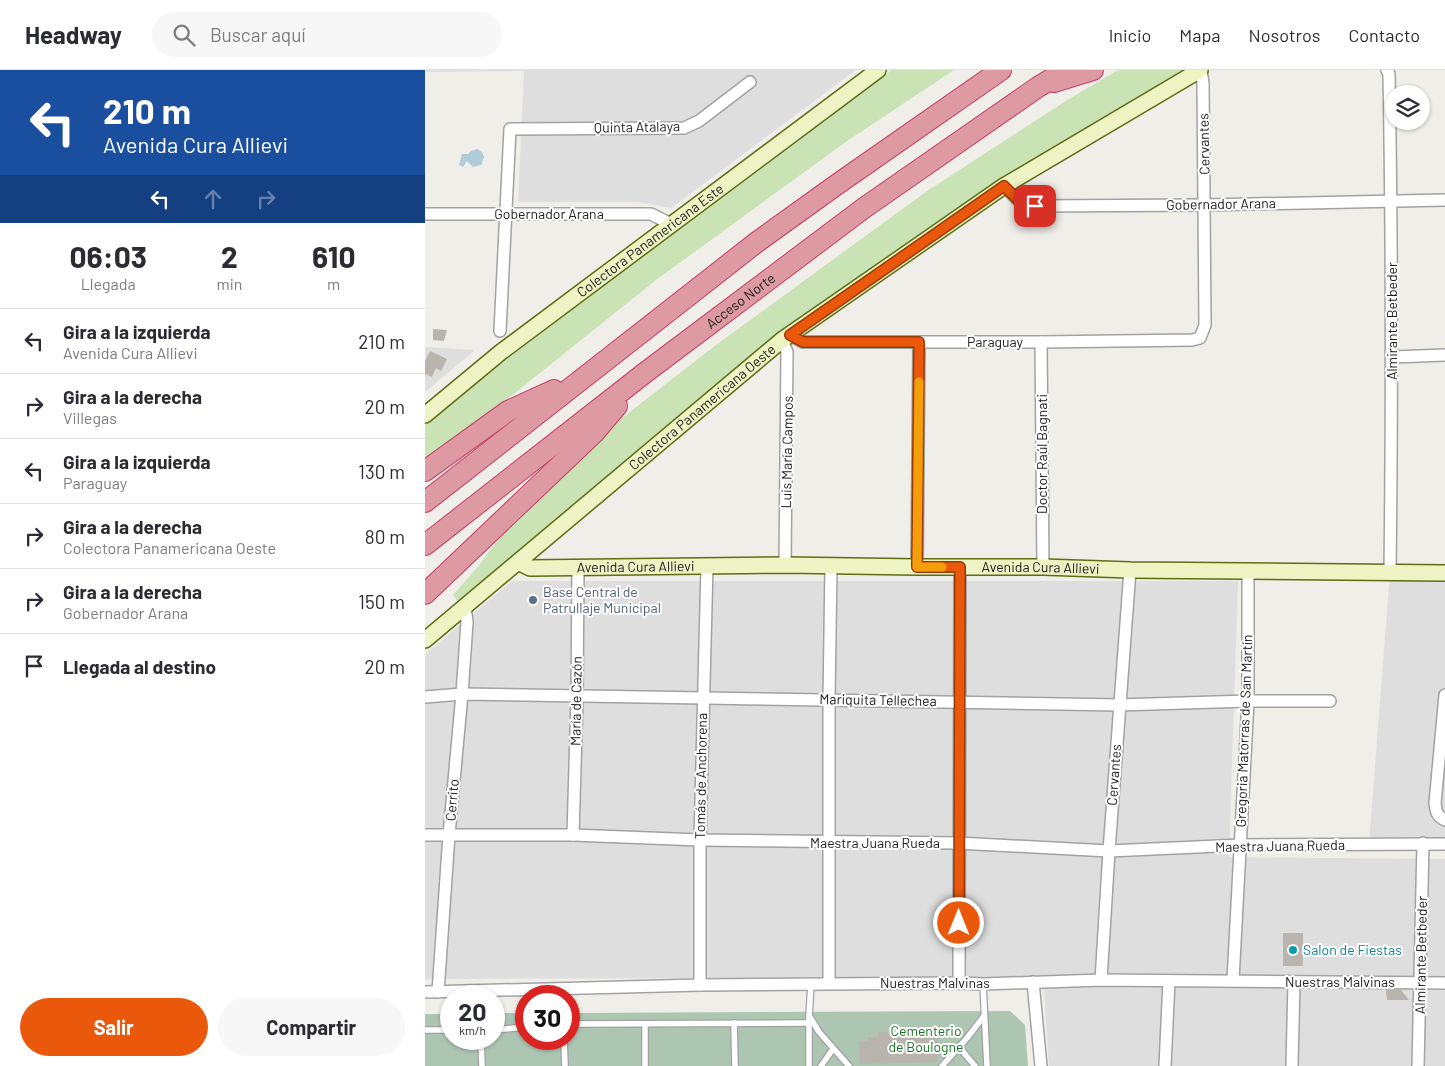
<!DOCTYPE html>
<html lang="es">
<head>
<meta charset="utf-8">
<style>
	body { margin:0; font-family:Barlow,sans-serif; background:#f7f7f7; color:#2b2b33; height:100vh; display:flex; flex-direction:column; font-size:19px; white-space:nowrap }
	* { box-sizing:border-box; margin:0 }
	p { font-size:16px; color:#7c7c81 }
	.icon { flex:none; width:28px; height:28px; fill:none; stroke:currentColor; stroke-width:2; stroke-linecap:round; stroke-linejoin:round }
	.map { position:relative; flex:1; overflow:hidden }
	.drawer { display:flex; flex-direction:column; background:#fff; width:425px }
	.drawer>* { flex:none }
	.hud { background:#1a4fa0; color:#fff; overflow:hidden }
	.buttons { position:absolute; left:960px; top:15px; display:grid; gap:10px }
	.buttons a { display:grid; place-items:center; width:45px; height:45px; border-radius:50%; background:#fff; box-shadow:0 1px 4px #0004; font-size:25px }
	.speed { position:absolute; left:15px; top:915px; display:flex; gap:10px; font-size:25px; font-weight:700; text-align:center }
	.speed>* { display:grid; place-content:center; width:65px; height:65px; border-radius:50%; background:#fff; box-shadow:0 1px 4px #0004; line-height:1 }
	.speed small { font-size:12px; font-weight:400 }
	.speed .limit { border:8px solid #d22; background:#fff; color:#111 }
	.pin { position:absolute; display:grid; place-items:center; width:42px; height:42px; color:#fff; margin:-21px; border-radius:10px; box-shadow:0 2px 8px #0006 }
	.me { position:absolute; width:55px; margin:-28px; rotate:0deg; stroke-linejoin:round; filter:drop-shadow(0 0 4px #0008) }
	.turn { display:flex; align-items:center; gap:18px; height:105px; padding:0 20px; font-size:22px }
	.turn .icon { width:65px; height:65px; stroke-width:2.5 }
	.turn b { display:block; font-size:35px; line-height:42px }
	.lanes { display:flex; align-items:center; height:48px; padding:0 20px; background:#0003; justify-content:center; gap:25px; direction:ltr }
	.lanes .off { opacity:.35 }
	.eta { display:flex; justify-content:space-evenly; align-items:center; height:85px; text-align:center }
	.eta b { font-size:30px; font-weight:700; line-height:35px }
	.primary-button { display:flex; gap:10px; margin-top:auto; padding:10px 20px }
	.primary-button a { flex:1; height:58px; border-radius:30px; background:#ea580c; color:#fff; font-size:20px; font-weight:700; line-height:58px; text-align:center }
	.primary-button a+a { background:#f7f7f7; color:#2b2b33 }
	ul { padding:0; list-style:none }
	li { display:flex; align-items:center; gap:15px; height:65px; padding:0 20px; border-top:1px solid #e1e1e2 }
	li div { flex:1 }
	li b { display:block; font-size:19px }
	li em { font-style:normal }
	header { display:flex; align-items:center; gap:30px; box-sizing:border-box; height:70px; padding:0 25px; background:#fff; border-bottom:1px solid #e1e1e2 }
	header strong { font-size:24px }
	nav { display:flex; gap:28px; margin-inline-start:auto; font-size:18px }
	.search { width:350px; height:45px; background:#f7f7f7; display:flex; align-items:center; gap:12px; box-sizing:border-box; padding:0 18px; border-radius:28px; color:#7c7c81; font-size:19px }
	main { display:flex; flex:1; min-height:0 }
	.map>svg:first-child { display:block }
</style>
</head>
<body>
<header>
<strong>Headway</strong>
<div class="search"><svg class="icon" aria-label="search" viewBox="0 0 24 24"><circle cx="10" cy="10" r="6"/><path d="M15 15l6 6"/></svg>Buscar aquí</div>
<nav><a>Inicio</a><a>Mapa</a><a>Nosotros</a><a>Contacto</a></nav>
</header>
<main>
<section class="drawer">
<div class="hud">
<div class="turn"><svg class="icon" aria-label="left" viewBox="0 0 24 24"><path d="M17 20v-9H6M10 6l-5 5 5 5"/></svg><div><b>210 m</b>Avenida Cura Allievi</div></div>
<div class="lanes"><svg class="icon" aria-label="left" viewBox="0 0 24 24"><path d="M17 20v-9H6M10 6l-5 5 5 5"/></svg><svg class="icon off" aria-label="ahead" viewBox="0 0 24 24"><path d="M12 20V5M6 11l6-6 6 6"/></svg><svg class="icon off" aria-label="right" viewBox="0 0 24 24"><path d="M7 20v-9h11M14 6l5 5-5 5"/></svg></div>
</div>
<div class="eta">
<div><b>06:03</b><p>Llegada</p></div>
<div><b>2</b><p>min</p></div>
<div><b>610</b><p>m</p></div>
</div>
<ul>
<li><svg class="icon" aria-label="left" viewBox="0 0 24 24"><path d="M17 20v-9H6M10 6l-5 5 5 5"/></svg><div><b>Gira a la izquierda</b><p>Avenida Cura Allievi</p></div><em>210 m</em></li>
<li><svg class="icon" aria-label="right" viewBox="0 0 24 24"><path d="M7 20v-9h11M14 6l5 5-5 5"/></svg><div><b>Gira a la derecha</b><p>Villegas</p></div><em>20 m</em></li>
<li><svg class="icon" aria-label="left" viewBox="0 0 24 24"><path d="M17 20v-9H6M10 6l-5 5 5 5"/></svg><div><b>Gira a la izquierda</b><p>Paraguay</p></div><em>130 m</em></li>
<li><svg class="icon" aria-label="right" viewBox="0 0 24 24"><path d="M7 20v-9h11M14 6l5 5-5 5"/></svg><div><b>Gira a la derecha</b><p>Colectora Panamericana Oeste</p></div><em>80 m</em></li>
<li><svg class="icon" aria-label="right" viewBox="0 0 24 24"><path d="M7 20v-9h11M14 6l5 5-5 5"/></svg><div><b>Gira a la derecha</b><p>Gobernador Arana</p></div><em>150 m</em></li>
<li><svg class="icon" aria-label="arrive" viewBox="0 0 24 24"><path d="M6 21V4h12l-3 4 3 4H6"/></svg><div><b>Llegada al destino</b></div><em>20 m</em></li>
</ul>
<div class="primary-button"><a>Salir</a><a>Compartir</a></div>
</section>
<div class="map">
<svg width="1020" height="996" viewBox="0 0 1020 996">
	<rect width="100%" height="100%" fill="#f0eee9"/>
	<g fill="#dfdede">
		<polygon points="0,0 431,0 246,138 212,132 93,132 99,1 0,2"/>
		<polygon points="0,277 50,280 0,322"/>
		<polygon points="965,503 1020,503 1020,774 944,774"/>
		<polygon points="87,511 813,511 804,787 1020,789 1020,996 624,996 618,907 0,909 0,584"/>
	</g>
	<g fill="#c9e3b5">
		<polygon points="467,0 529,0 422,71 231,210 70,339 0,389 0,353 242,165"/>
		<polygon points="693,0 766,0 354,267 35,535 28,525 55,494 76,465 157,379 291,275 502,121 644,29"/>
	</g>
	<polygon fill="#acc6b2" points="585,941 600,955 603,996 0,996 0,944 26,944 26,969 69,969 69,943 101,943 101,969 144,969 144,943"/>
	<polygon fill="#afccd8" points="52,79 57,82 59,87 56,95 48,97 42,91 38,97 34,95 37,84 43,84 46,81"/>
	<g fill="#b9b4ae">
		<polygon points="8,259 22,260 19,271 8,270"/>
		<polygon points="5,281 22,289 16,301 11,298 7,307 0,304 0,291"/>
		<rect x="858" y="863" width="20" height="33"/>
		<polygon points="961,920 976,920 984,930 962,930"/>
		<polygon points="497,961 497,965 508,965 509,968 513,968 513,992 435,994 434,972 443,971 443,967 453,967 453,962"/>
	</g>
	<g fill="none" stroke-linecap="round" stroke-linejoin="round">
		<defs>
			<g id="lane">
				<polyline points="558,914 562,996"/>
				<polyline points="385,947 394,962 424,996"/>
				<polyline points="309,953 310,996"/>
				<polyline points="144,954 384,953"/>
				<polyline points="220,954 220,996"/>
				<polyline points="0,960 26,960"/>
				<polyline points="69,960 101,957"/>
				<polyline points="56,969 57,996"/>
				<polyline points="139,969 140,996"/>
				<polyline points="534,977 550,996"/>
				<polyline points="384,996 384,946 386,914"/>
				<polyline points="396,996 408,979"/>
				<polyline points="517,996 542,968 559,946"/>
			</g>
			<g id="street">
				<path d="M962 0 964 4C967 170 967 336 965 503"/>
				<polyline points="579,116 595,132 610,136 780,135 1020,130"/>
				<polyline points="0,144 226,144 246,154"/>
				<polyline points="75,261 85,59 259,58 274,51 325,12"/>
				<polyline points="365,265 378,272 616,272 767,270 775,268 780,255 778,13 776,0"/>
				<polyline points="357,270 362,282 360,495"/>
				<polyline points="616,272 618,497"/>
				<polyline points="968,287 1020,285"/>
				<polyline points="492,497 494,272"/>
				<path d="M1020 625 1010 733C1011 742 1012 746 1020 750"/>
				<polyline points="0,627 37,624 694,635 823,631 905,631"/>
				<polyline points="0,765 148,765 275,770 533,773 684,781 815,775 1020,774"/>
				<polyline points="148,765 152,627 153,497"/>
				<polyline points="676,910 684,781 705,500"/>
				<polyline points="808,910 823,631 823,502"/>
				<polyline points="608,912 616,996"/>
				<polyline points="404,913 404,630 406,496"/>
				<polyline points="534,913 535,497"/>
				<polyline points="275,915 275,770 282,496"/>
				<polyline points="0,922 275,915 534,913 558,914 676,910 1020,913"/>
				<polyline points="13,922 24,765 37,624 42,552 40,537"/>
				<polyline points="740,996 744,911"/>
				<polyline points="867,996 869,912"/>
				<polyline points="993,996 998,773"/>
			</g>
			<g id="secondary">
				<path id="s1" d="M0 345 76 282 453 0"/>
				<path id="s2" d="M93 492 105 498 360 495 492 497H618L705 500 1020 503"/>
				<path id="s3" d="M0 570 357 270 579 116 775 0"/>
			</g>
			<g id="highway">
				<polyline points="629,12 668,0"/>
				<polyline points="0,401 83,341 129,320"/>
				<polyline points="0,432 332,172 414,113 576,0"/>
				<path id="s4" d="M0 475 221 302 439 138 613 17 641 0"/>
				<polyline points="0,524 169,363 192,336"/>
			</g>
		</defs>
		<use href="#lane" stroke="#a2a2a2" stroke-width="8"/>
		<use href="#street" stroke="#a2a2a2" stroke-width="14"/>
		<use href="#secondary" stroke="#5e6d13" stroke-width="18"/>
		<use href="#highway" stroke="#c73d65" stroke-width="22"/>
		<use href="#lane" stroke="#fff" stroke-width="5.5"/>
		<use href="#street" stroke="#fff" stroke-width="11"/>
		<use href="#secondary" stroke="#eef3c4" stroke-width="15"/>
		<use href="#highway" stroke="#dd9aa3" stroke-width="20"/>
	</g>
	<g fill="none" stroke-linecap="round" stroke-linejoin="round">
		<defs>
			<polyline id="route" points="534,853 535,497 492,497 494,272 378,272 365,265 579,116 595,132 610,136"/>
		</defs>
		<use href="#route" stroke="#983908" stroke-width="12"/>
		<use href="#route" stroke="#ea580c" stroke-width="9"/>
		<polyline stroke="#f59e0b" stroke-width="9" points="494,312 492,497 517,497"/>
	</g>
	<circle fill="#5c6f8a" stroke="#fff" stroke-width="2" cx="108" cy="530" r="5"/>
	<circle fill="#0f9aa8" stroke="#fff" stroke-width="2" cx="868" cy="880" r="5"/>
	<g text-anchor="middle" stroke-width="4" stroke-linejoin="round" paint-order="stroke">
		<g font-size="14" fill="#212121" stroke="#fff">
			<text transform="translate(212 57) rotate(-1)" y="5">Quinta Atalaya</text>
			<text transform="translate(779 74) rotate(-91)" y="5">Cervantes</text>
			<text transform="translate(796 134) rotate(-1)" y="5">Gobernador Arana</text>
			<text x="124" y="149">Gobernador Arana</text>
			<text dy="5" stroke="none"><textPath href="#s1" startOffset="285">Colectora Panamericana Este</textPath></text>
			<text dy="5" stroke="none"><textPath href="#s4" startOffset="399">Acceso Norte</textPath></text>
			<text transform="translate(967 251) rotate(-90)" y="5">Almirante Betbeder</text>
			<text x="570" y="277">Paraguay</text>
			<text dy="5" stroke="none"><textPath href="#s3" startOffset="362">Colectora Panamericana Oeste</textPath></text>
			<text transform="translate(362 382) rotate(-89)" y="5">Luis María Campos</text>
			<text transform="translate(617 384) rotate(-90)" y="5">Doctor Raúl Bagnati</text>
			<text dy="5" stroke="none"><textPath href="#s2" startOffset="119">Avenida Cura Allievi</textPath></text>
			<text dy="5" stroke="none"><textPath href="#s2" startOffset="524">Avenida Cura Allievi</textPath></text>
			<text transform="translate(453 630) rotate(1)" y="5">Mariquita Tellechea</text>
			<text transform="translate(151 631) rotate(-89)" y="5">María de Cazón</text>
			<text transform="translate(819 661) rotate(-88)" y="5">Gregoria Matorras de San Martín</text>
			<text transform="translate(689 705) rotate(-86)" y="5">Cervantes</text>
			<text transform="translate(276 706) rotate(-89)" y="5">Tomás de Anchorena</text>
			<text transform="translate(27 730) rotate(-85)" y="5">Cerrito</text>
			<text x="450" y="778">Maestra Juana Rueda</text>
			<text transform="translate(855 776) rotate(-1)" y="5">Maestra Juana Rueda</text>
			<text transform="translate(996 885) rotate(-89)" y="5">Almirante Betbeder</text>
			<text x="915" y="917">Nuestras Malvinas</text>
			<text x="510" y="918">Nuestras Malvinas</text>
		</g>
		<g font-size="14" fill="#4e5e75" stroke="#fff" text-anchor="start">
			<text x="118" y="527">Base Central de<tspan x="118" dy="16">Patrullaje Municipal</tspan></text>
		</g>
		<g font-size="14" fill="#0d838f" stroke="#fff" text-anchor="start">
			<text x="878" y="885">Salon de Fiestas</text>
		</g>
		<g font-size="14" fill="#1a7426" stroke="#fff">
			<text x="501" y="966">Cementerio<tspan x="501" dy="16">de Boulogne</tspan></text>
		</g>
	</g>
</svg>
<div class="buttons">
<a><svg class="icon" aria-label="layers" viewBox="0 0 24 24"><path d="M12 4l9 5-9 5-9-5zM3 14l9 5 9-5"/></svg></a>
</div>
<div class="speed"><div>20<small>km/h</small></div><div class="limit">30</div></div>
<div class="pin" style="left:610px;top:136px;background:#d93025"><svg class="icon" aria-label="arrive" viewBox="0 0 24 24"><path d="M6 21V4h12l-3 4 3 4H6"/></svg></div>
<svg class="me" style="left:534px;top:853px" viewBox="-20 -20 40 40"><circle r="17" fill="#ea580c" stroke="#fff" stroke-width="3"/><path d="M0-11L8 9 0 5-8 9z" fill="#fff"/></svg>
</div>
</main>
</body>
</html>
